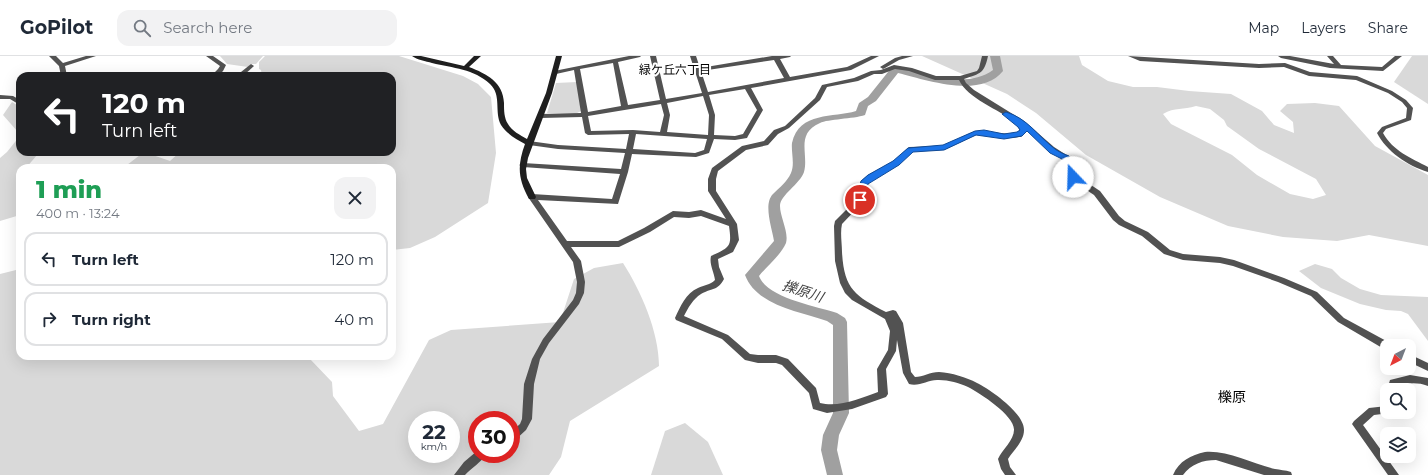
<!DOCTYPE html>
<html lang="en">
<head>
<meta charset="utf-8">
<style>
	body { margin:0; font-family:Montserrat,"Noto Sans JP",sans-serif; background:#f2f2f3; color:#1f2937; height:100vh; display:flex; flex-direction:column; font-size:15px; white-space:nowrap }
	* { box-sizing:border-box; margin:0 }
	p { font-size:13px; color:#747a83 }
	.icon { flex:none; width:22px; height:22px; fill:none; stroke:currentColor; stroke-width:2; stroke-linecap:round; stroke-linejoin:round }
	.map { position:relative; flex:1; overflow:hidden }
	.side { position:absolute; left:16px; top:108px; width:380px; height:196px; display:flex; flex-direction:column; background:#fff; border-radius:12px; box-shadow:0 4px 16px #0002 }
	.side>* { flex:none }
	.guide { position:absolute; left:16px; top:16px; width:380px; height:84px; border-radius:12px; box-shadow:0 4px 16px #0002; background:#202124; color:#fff; overflow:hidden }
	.needle { width:26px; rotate:222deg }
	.fabs { position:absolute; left:1380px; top:283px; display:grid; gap:8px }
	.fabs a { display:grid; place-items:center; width:36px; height:36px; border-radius:8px; background:#fff; box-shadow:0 4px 16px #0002; font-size:20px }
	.speed { position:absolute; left:408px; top:355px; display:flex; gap:8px; font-size:20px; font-weight:700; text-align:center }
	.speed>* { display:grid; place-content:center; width:52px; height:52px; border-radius:50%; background:#fff; box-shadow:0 4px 16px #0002; line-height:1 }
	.speed small { font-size:10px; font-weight:400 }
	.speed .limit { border:6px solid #d22; background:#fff; color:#111 }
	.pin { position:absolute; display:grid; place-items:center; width:34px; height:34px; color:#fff; margin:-17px; border:2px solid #fff; border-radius:50%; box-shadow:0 1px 4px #0007 }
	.me { position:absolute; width:44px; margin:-22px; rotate:339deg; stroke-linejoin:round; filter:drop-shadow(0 0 3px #0008) }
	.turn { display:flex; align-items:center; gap:14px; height:84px; padding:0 20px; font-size:18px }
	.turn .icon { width:52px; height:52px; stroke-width:2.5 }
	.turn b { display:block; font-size:28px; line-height:34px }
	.round { display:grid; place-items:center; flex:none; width:42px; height:42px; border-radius:12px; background:#f2f2f3 }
	.head { display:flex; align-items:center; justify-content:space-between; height:68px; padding:0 20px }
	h1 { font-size:24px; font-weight:800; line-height:30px; color:#1e9e55 }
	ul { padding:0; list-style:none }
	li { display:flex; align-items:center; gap:12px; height:54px; margin:0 8px 6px; padding:0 12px; border:2px solid #e0e1e3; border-radius:12px }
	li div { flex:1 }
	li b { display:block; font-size:15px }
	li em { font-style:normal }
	header { display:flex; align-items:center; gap:24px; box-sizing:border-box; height:56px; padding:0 20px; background:#fff; border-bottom:1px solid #e0e1e3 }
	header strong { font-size:19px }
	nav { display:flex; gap:22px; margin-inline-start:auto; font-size:14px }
	.search { width:280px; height:36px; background:#f2f2f3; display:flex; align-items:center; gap:10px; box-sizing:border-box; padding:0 14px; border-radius:12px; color:#747a83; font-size:15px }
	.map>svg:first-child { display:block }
</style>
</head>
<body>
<header>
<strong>GoPilot</strong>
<div class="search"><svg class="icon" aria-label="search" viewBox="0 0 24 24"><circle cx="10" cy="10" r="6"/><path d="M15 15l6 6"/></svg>Search here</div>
<nav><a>Map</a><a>Layers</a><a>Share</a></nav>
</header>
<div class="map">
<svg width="1428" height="419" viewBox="0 0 1428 419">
	<rect width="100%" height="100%" fill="#fff"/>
	<g fill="#d9d9d9" fill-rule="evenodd">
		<polygon points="220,0 263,0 256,8 251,8 248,11 227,8"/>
		<polygon points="265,0 399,0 463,20 478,28 491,41 496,97 488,147 435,181 410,192 392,194 392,112 123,112 144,96 170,105 180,96 392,96 392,20 262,20 261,14 259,13 259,6"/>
		<path d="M922 0H1079L1082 9 1108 25 1133 31H1157L1189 35 1231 38 1262 55 1274 69 1294 77 1293 66 1280 55 1287 48 1315 47 1339 50 1375 90 1428 119V190L1369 179 1337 185 1283 181 1228 170 1160 141 1086 99 1036 57 1007 38ZM1196 50 1210 53 1224 64 1227 70 1259 93 1316 123 1326 139 1313 143 1290 138 1257 119 1232 99 1171 68 1163 58C1175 51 1183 54 1196 50Z"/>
		<polygon points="1412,0 1428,0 1428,48 1394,26"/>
		<polygon points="577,26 581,55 575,58 547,57 556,27"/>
		<polygon points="12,46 20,51 20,96 34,96 37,99 26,112 20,112 20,159 0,165 0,102 7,96 19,81 18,76 3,59"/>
		<path d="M623 207C641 235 659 276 659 310L570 365 561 401 549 419H0V218L20 213V300H280L310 303 332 326 333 340 359 375 383 368 429 284 451 274 560 266 574 223 594 212ZM417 364H451V398H417ZM477 364H511V398H477Z"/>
		<polygon points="1315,208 1332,213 1341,222 1360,233 1381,239 1428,241 1428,285 1408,258 1401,255 1386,254 1360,248 1321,232 1299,215"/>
		<polygon points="685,367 708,386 723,419 651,419 665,375"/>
	</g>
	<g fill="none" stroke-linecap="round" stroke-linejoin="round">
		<path fill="#a0a0a0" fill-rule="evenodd" d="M990 0H1000L1003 15C981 43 926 24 898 17L876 45 868 50 865 59C853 63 828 63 820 67 795 78 809 98 804 116 800 128 780 139 780 150 780 161 789 176 786 187 781 199 767 210 759 220 767 242 816 250 837 257L845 262 847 266 849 357 839 379 837 394 843 419H827L821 394 823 379 833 357V269L827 265C799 255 757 250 745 219L774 185C772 172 763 148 773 138 780 131 787 126 791 117 795 108 791 96 792 87 799 55 834 62 856 55L859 47 868 41 892 11 896 10C926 17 965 34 993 14Z"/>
		<g fill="#525252" fill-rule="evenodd">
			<polygon points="49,0 56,0 63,7 86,0 96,0 65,10 67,20 61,20 59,10"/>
			<polygon points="206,0 213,0 226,9 223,15 218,20 211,20 218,13 220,10"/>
			<path d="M629 0H641L640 1 618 6 628 49 660 44 650 0H656L666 43 702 37 690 0H696L700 12 772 0H791L790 1 780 3 790 21 847 11 871 0H879L851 14 751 32 763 54 748 80 747 82 735 84 714 83 709 97 696 101 632 98 628 116 618 148 538 144 567 185H618L644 172 673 155 689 156 701 154 726 163 708 135V123L712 112 742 90 764 85 774 74 785 70 815 42 822 29 854 22 871 15 881 14 894 9 912 12 936 20H960L977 15 979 12 982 0H988C984 18 981 17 964 23L966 27 974 34 1024 65 1054 91 1068 100 1072 114 1076 119 1100 135 1119 160 1125 165 1148 176 1170 194 1183 198 1220 201 1234 204 1284 222 1317 236 1344 262 1390 287 1391 290H1387V294L1384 293 1338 266 1311 240 1278 226 1233 210 1220 207 1183 204 1164 198 1142 180 1119 169 1113 164 1094 139 1070 123 1064 114 1063 103 1049 94 1027 74 1021 81H1019L1012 82 976 79 944 94 913 95 898 109 874 123 867 128 863 146 842 168C840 177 842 187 842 196 844 233 855 240 886 256L893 254 896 255 903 267 911 316 915 321C923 321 930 316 939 316 952 317 966 321 977 327 991 334 1024 357 1024 374 1024 385 1014 394 1008 403L1010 411 1016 419H1005L1001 413 998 403C1002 394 1014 384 1014 374 1015 360 980 337 968 331 959 327 949 324 939 324 928 323 920 331 909 328L903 317 897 284 896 295 886 313 888 338 886 341 852 353 827 357 813 353 809 337 782 309 776 307H758L745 304 722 283 676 264 675 262C680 251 686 237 698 232 704 229 710 229 715 224 714 216 709 208 711 200 730 191 732 191 729 170L701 160 689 162 674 161 650 176 619 191H571L581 205 585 226 584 237 579 248 549 287 540 303 534 328 532 363 526 374 514 385 511 386V376L520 368 522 363 524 328 532 303 543 283 573 244 576 237 577 226 573 206 528 141 532 138 612 143 620 118 523 111 519 109 523 107 621 113 625 97 558 93 529 89 526 87 529 85 558 89 626 93 629 78 588 79 585 77 582 61 541 62 538 60 541 58 581 57 574 14 556 18 554 17V15ZM774 4 784 22 708 36 701 15ZM613 7 621 50 588 56 580 13ZM895 13 909 15 935 24H959C967 42 999 54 1016 66L1015 67 1020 74 1017 77 1012 78 975 75 943 90 909 91 894 105 868 119 861 125 857 143 835 165 834 170 835 205 840 227 845 237 852 244 885 263 890 275 888 294 877 313 878 336C861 342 839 352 820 347L816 332 788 303 776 299H758L750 298 728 279 684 260C688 252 693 243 701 238 711 232 718 235 724 223L719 211 718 203 733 196 739 184 737 168 716 135V123L718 115 746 94 768 89 778 78 789 72 820 44 827 31 858 25 874 18H882ZM745 33 757 54 743 78 735 80 714 79 715 59 709 39ZM703 40 709 59 708 79 667 76 670 59 667 47ZM661 48 664 59 660 76 633 74 591 75 588 60ZM636 78 707 83 704 94 695 97 633 93Z"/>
			<polygon points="902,0 913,0 899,4 885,12 883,13 880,11 895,2"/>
			<path d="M1128 0 1259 8 1285 7 1310 16 1357 20 1392 35 1406 44 1413 52 1411 64 1386 73 1383 77C1393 95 1411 102 1428 111V116C1408 110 1386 95 1377 77L1382 71 1406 62 1407 52 1402 46 1388 37 1356 24 1309 20 1284 11 1259 12 1140 5Z"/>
			<polygon points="1278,0 1290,0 1334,8 1327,0 1333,0 1341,9 1382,11 1395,0 1402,0 1383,15 1330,12 1281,2"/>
			<polygon points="251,8 254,10 243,20 236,20"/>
			<polygon points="0,39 13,40 20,44 20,49 10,43 0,43"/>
			<polygon points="1409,298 1428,307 1428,315 1409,306"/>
			<path d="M1410 319 1428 322V330C1417 326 1408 327 1397 330V334H1387L1390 324Z"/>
			<polygon points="1387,350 1387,356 1390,357 1374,359 1363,369 1399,419 1388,419 1352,368 1354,365 1369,352"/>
			<path d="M477 395V398H486C482 406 471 412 465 419H454L464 406Z"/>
			<path d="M1205 396C1227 394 1253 408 1275 413 1280 414 1285 414 1291 416L1292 419H1264L1216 404C1203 404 1191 408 1183 419H1173C1179 405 1191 399 1205 396Z"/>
		</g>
		<path fill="#1f1f1f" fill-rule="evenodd" d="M412 0H421L464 10 474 0H481L469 11C487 18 503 26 504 47 504 54 504 62 508 68 512 75 520 79 527 83L546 37 556 0H562L552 37 528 102 526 113 527 122 536 141 535 143H529C518 123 517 110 525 88 516 83 507 78 501 69 494 56 502 39 490 28 474 13 453 12 432 7 426 5 417 4 412 0Z"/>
	</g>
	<path fill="#1a73e8" stroke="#114b97" d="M1006 56C1027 62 1038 80 1055 93 1059 96 1064 98 1069 100L1071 113 1077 121 1076 123H1070L1063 114 1062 103 1050 97 1027 75 1022 80 1004 83 976 79 944 94 913 96 899 109 868 128 863 146H857L856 144 861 125 868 119 893 105 908 92 943 89 975 75 984 74 1004 78 1017 76 1020 74 1018 71 1002 58Z"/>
	<g text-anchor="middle" stroke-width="4" stroke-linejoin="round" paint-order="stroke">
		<g font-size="12" fill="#000" stroke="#fff">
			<text x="675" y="18">緑ケ丘六丁目</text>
		</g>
		<g font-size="14" font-style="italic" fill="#414141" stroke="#fff">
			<text transform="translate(803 235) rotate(18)" y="5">擽原川</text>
		</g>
		<g font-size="14" fill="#000" stroke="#fff">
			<text x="1232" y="346">櫟原</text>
		</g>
	</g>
</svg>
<div class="fabs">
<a><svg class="needle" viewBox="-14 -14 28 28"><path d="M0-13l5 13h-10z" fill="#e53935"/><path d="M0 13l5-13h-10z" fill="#747a83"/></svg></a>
<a><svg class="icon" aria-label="search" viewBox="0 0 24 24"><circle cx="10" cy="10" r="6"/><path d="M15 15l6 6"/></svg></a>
<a><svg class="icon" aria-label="layers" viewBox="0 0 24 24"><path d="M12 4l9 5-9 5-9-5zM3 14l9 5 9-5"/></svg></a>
</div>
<div class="speed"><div>22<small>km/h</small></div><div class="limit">30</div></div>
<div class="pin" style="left:860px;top:144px;background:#d93025"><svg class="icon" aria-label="arrive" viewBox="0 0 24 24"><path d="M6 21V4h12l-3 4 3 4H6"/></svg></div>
<svg class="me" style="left:1073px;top:121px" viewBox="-20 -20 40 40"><circle r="19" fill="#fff"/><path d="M0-13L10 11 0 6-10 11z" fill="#1a73e8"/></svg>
<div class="guide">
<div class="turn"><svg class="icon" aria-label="left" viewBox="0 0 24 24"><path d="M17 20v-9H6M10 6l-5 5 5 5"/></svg><div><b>120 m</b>Turn left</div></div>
</div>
<section class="side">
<div class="head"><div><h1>1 min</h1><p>400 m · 13:24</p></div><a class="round"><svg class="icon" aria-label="close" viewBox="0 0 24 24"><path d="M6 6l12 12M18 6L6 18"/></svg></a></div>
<ul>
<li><svg class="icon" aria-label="left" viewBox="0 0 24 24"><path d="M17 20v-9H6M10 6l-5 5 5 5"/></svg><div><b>Turn left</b></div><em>120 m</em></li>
<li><svg class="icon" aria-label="right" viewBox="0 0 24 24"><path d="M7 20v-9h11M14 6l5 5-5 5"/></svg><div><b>Turn right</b></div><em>40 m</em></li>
</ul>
</section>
</div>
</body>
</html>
